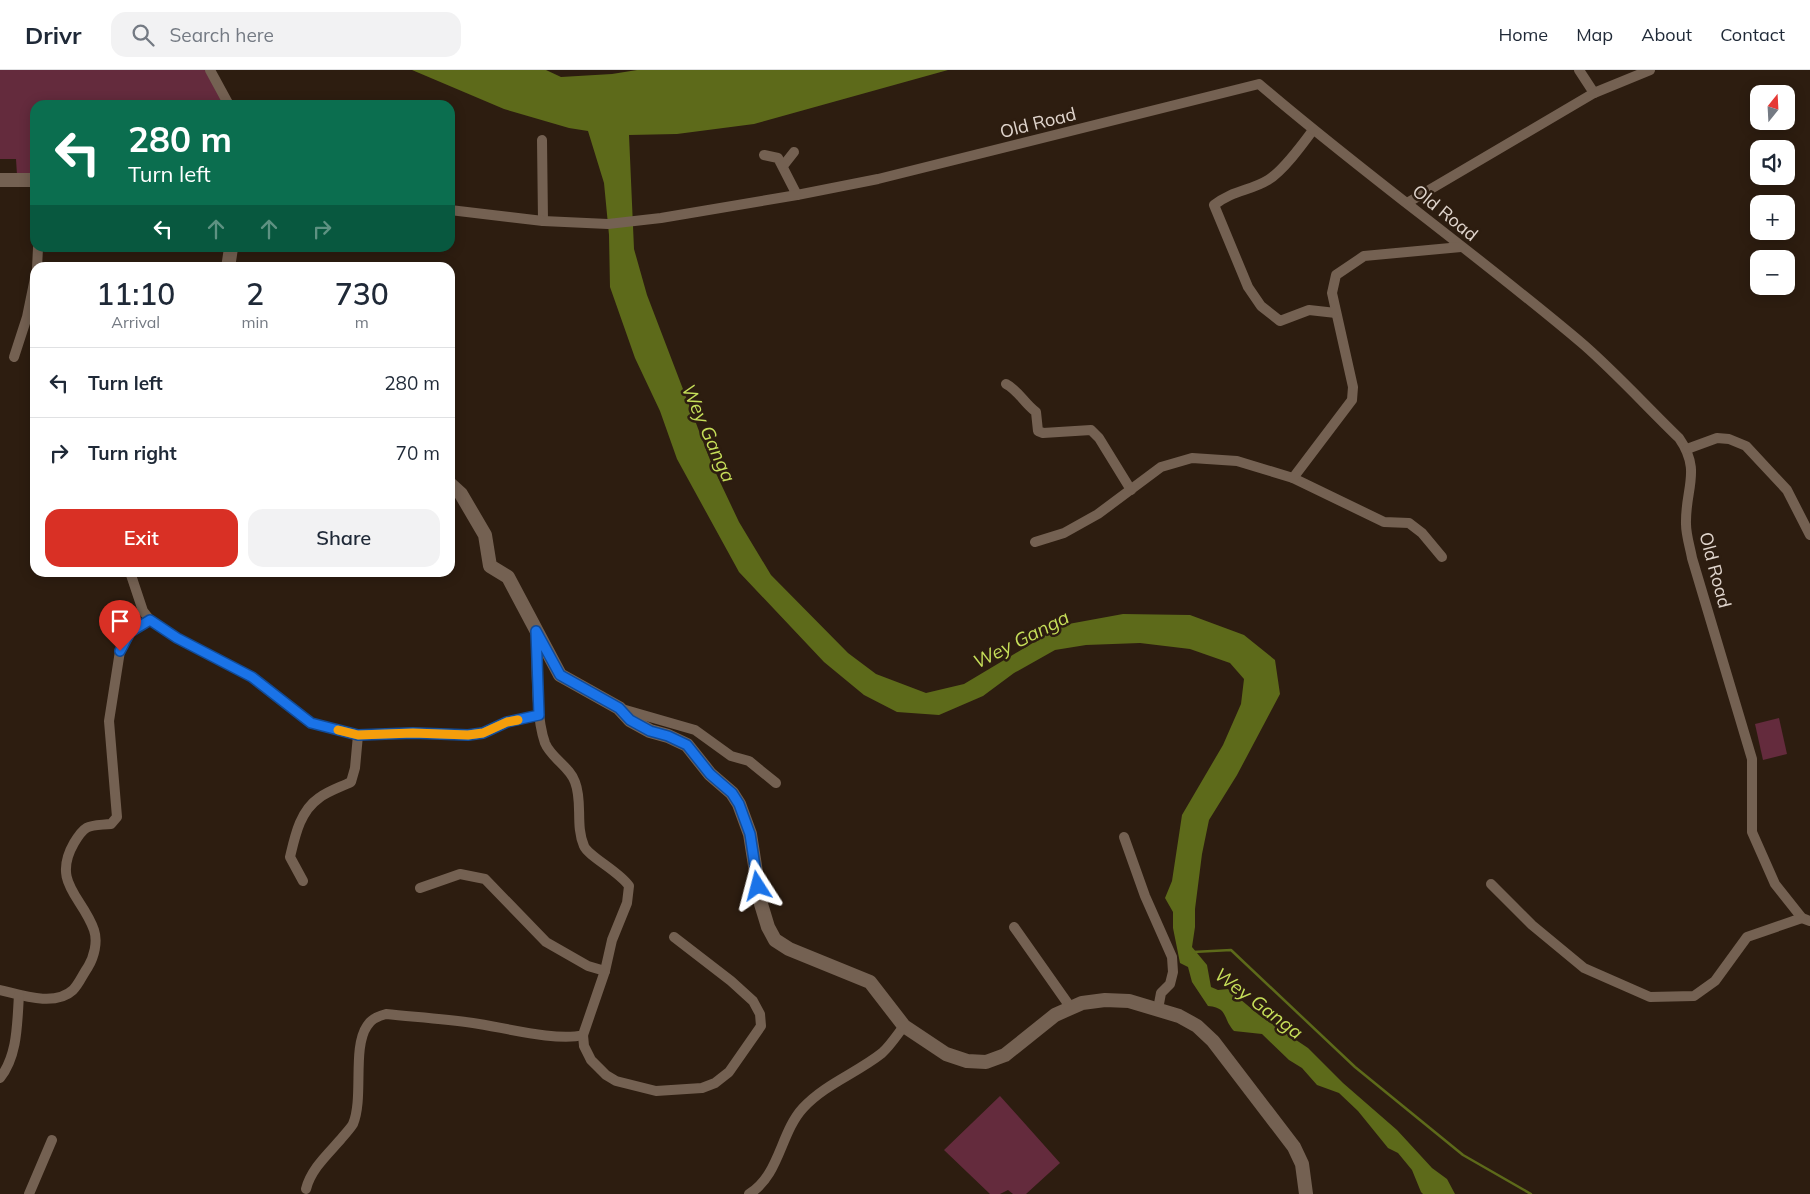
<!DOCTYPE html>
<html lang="en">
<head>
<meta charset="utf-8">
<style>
	body { margin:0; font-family:Mulish,sans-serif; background:#f2f2f3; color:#1f2937; height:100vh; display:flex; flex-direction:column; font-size:19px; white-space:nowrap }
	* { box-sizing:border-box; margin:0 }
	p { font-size:16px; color:#747a83 }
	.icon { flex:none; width:28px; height:28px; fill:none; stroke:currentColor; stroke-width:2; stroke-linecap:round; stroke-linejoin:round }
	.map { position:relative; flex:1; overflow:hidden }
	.drawer { position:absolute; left:30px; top:192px; width:425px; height:315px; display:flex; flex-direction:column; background:#fff; border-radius:15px; box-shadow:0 2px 12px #0003 }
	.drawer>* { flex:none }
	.hud { position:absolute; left:30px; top:30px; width:425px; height:152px; border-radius:15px; box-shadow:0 2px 12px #0003; background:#0b6e4f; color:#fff; overflow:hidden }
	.needle { width:32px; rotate:18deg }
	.tools { position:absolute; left:1750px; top:15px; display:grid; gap:10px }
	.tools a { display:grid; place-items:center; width:45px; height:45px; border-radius:10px; background:#fff; box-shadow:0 2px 12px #0003; font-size:25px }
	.pin { position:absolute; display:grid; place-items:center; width:42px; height:42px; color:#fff; margin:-51px -21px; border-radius:50% 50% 50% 0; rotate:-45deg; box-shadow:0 0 5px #0007 }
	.pin .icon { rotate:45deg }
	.me { position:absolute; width:55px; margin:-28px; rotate:351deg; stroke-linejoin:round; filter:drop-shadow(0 0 4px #0008) }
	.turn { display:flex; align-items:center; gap:18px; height:105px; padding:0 15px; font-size:22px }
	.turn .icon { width:65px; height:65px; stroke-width:2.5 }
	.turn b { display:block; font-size:35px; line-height:42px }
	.lanes { display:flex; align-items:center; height:48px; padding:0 15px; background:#0003; justify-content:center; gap:25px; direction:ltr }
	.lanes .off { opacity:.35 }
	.eta { display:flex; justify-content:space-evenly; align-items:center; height:85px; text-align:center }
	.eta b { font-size:30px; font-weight:600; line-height:35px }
	.primary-button { display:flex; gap:10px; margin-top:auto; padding:10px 15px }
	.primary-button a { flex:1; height:58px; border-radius:15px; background:#d93025; color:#fff; font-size:20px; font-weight:600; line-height:58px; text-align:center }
	.primary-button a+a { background:#f2f2f3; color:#1f2937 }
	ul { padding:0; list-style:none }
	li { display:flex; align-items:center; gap:15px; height:70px; padding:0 15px; border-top:1px solid #e0e1e3 }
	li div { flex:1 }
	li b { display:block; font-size:19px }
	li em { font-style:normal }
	header { display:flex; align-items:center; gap:30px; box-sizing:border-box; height:70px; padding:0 25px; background:#fff; border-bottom:1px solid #e0e1e3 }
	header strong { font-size:24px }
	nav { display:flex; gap:28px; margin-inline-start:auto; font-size:18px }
	.search { width:350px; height:45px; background:#f2f2f3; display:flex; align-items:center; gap:12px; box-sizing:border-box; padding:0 18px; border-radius:15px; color:#747a83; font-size:19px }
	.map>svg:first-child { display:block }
</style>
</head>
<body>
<header>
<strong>Drivr</strong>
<div class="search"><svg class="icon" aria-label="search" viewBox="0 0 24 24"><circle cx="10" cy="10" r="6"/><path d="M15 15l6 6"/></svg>Search here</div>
<nav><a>Home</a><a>Map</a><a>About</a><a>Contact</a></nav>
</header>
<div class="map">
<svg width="1810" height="1124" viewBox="0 0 1810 1124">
	<rect width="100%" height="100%" fill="#2d1d10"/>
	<g fill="#642b3d">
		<polygon points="0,0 205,0 225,35 35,35 35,105 17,105 16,89 0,89"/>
		<polygon points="1779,648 1787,684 1763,690 1755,654"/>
		<polygon points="1000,1026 1060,1093 1026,1124 1013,1124 1008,1120 1000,1124 990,1124 944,1080"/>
	</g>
	<path fill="#5d6a1a" d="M412 0H546L561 7 612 4 637 0H948L754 54 677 64 629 65 634 179 647 225 712 395 739 452 771 505 848 583 876 604 926 623 964 614 1063 555 1123 544 1190 545 1244 565 1275 590 1280 624 1237 705 1209 750 1202 784 1195 839V857L1192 877 1207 895 1211 917 1218 920 1228 919 1259 945 1308 978 1343 1013 1397 1060 1432 1098 1447 1109 1455 1124H1423L1421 1122 1412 1100 1398 1083 1388 1078 1358 1041 1339 1023 1317 1015 1302 998 1289 990 1262 964 1234 961C1222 948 1229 938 1208 936L1192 912 1188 897 1180 893 1173 858V842L1165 828 1172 811 1182 745 1223 675 1241 634 1244 609 1230 593 1190 579 1140 573 1086 575 1055 580 1014 603 983 626 939 645 897 642 864 625 824 592 739 502 677 389 660 341 635 288 610 217 609 165 604 113 588 61 569 58 504 39Z"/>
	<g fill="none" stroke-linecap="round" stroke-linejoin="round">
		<polyline stroke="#5d6a1a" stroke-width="2.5" points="1193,882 1231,880 1355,997 1463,1085 1531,1124"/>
		<g stroke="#746152" stroke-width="10">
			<polyline points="210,0 229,35"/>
			<polyline points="1579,0 1594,23"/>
			<path d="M1313 60C1302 75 1283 101 1268 110 1250 121 1233 120 1214 135L1248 217 1261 236 1280 251 1309 240 1336 243"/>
			<polyline points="542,70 543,151"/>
			<polyline points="764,85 778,88 797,125"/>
			<polyline points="783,96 794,82"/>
			<polyline points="1407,133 1594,23 1650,0"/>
			<path d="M450 140 543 151 608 154 661 148 797 125 878 109 1259 14C1365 105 1478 185 1584 275 1617 304 1647 337 1679 368 1702 401 1685 418 1686 454 1686 465 1690 477 1692 488L1752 689V762L1775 814 1802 848 1810 851"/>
			<polyline points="37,198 38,178"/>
			<polyline points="14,287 27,247 35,208"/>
			<path d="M1006 314C1018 320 1024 333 1036 342L1038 361 1043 363 1091 360 1099 368 1131 420"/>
			<polyline points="1687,379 1717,368 1729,369 1746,376 1787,420 1810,465"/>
			<polyline points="1293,408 1384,452 1409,453 1422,463 1442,487"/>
			<polyline points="1035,472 1064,463 1098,444 1161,397 1192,388 1237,391 1293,408 1352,330 1353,317 1332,223 1336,205 1364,186 1461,177"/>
			<polyline points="130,502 143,541 150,550 177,568 252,607 311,653 358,665 413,663 468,665 483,663 507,652 539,645"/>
			<polyline points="622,639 695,660 731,686 749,691 776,713"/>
			<polyline points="1124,767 1145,826 1172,887 1173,902 1170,914 1161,923 1158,939"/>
			<path d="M303 811 290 787C295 766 300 741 319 728 328 721 341 717 351 712L355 698 358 665"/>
			<polyline points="1491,814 1532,855 1584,898 1650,927 1694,926 1715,911 1747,867 1802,848"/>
			<polyline points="420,818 460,804 485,809 546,872 588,896 605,901"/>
			<polyline points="1014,857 1071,938"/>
			<path d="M0 920C21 925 55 937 73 920 79 914 83 904 88 897 94 887 98 872 94 860 83 827 51 813 74 773 86 753 89 756 111 754L117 747 109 651 120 581 131 562 150 550"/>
			<polyline points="583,965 584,976 591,990 606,1005 616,1011 656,1021 702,1018 715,1013 729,1002 761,956 760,944 753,931 731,911 674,867"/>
			<path d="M0 1008C18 985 17 953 19 925"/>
			<path d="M306 1119C311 1099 328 1084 341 1069 345 1064 350 1059 353 1054 364 1028 352 978 367 956 371 949 378 946 386 944 415 947 444 949 473 953 502 957 557 972 583 965L605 901 612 870 627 833 629 816C620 802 588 786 584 776 575 755 583 732 575 712 570 697 551 688 545 673 535 645 537 593 536 562"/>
			<polyline points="29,1124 52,1070"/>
			<path d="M749 1124C780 1105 780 1063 803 1038 825 1014 857 1003 882 983 890 976 897 965 904 956"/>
		</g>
		<g stroke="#746152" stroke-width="14">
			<polyline points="0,110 35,110"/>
			<polyline points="228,198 231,178"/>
			<polyline points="450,414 461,424 485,465 490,496 508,507 560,605 619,638 630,650 650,661 668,666 687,675 710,704 732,723 739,734 750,764 761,834 768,857 775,870 789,879 870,912 904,956 946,984 967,991 986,992 1005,985 1055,945 1082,933 1105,930 1129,931 1179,946 1197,956 1213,971 1294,1077 1302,1094 1306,1124"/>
		</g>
	</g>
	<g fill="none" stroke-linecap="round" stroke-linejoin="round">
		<defs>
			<polyline id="route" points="120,581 130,562 150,550 177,568 252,607 311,653 358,665 413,663 468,665 483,663 507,652 539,645 536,561 560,605 619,638 630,650 650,661 668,666 687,675 710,704 732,723 739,734 750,764 758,816"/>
		</defs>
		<use href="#route" stroke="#114b97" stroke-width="12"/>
		<use href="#route" stroke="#1a73e8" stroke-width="9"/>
		<polyline stroke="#f59e0b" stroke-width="9" points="338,660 358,665 413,663 468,665 483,663 507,652 518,650"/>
	</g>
	<g text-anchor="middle" stroke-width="5" stroke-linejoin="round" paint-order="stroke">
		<g font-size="18" fill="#e0d5cd" stroke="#2d1d10">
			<text transform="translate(1038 53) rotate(-14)" y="6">Old Road</text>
			<text transform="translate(1445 143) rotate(39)" y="6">Old Road</text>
			<text transform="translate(1715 500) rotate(75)" y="6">Old Road</text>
		</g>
		<g font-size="19" font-style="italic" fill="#c6de59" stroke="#2d1d10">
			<text transform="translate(709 363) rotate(66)" y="7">Wey Ganga</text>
			<text transform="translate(1021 569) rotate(-27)" y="7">Wey Ganga</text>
			<text transform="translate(1259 933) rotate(37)" y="7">Wey Ganga</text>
		</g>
	</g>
</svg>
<div class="tools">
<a><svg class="needle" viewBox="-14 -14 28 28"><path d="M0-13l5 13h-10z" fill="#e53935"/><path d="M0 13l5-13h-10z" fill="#747a83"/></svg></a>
<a><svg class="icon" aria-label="sound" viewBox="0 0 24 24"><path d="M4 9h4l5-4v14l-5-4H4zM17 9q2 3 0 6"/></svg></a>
<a>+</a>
<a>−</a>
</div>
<div class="pin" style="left:120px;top:581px;background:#d93025"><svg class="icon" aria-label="arrive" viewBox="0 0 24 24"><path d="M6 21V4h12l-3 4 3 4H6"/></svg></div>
<svg class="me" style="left:758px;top:816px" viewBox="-20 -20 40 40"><path d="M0-17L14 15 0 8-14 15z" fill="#1a73e8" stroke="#fff" stroke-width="4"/></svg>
<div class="hud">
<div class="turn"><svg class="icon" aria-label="left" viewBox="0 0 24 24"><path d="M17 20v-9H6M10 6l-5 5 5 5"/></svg><div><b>280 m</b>Turn left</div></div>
<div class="lanes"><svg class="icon" aria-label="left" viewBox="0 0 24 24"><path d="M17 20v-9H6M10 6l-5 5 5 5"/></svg><svg class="icon off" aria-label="ahead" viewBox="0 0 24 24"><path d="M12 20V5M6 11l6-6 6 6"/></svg><svg class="icon off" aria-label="ahead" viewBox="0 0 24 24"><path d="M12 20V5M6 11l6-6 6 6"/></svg><svg class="icon off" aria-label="right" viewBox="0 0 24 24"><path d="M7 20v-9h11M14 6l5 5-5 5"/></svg></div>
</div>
<section class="drawer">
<div class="eta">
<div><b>11:10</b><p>Arrival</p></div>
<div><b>2</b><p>min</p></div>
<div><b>730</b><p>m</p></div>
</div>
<ul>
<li><svg class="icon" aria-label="left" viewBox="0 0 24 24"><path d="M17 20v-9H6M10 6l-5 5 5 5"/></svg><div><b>Turn left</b></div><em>280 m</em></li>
<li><svg class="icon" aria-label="right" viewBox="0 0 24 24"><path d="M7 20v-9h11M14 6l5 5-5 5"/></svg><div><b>Turn right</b></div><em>70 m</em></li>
</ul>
<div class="primary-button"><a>Exit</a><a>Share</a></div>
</section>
</div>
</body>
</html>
